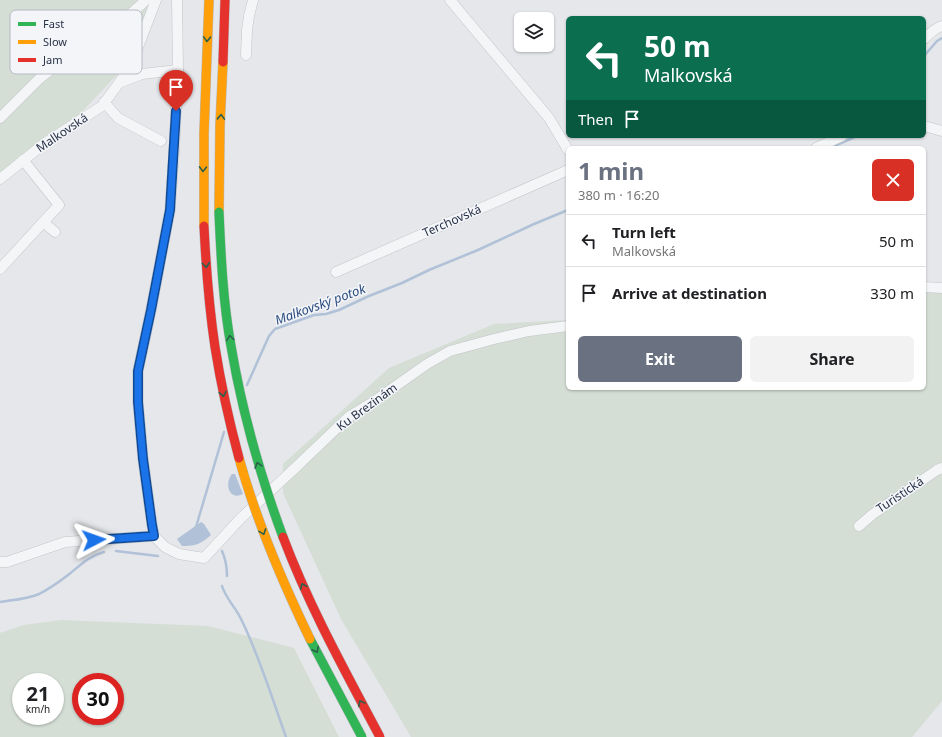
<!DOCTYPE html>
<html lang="en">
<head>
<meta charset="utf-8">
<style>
	body { margin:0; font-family:"Noto Sans",sans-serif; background:#f2f2f2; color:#202124; height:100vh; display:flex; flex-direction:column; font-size:15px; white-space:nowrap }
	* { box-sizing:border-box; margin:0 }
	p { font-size:13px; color:#757577 }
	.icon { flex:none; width:22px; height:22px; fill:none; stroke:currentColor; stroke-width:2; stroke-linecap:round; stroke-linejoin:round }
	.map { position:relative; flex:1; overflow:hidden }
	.details { position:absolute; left:566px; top:146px; width:360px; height:244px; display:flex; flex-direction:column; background:#fff; border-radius:6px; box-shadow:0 1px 3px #0004 }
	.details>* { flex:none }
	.hud { position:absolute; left:566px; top:16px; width:360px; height:122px; border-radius:6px; box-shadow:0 1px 3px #0004; background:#0b6e4f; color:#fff; overflow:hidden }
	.fabs { position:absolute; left:514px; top:12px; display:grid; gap:8px }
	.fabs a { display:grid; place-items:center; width:40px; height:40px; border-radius:6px; background:#fff; box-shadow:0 1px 3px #0004; font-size:20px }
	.speed { position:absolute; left:12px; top:673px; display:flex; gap:8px; font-size:20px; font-weight:700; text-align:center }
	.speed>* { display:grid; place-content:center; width:52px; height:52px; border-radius:50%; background:#fff; box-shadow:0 1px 3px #0004; line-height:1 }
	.speed small { font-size:10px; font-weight:400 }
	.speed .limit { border:6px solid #d22; background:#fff; color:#111 }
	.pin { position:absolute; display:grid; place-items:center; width:34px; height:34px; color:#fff; margin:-41px -17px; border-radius:50% 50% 50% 0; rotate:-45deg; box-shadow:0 0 4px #0007 }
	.pin .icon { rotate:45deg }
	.me { position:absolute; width:44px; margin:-22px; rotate:86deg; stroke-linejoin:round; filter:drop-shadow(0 0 3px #0008) }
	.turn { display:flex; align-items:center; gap:14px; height:84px; padding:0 12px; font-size:18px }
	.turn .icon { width:52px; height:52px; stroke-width:2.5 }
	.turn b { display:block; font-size:28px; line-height:34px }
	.then { display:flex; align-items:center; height:38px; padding:0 12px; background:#0003; gap:8px; font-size:15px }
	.round { display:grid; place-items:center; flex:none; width:42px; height:42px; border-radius:6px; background:#f2f2f2 }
	.headline { display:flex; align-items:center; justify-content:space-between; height:68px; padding:0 12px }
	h1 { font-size:24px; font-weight:700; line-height:30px; color:#6a7180 }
	.primary-button { display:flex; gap:8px; margin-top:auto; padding:8px 12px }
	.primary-button a { flex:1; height:46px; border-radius:6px; background:#6a7180; color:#fff; font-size:16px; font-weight:700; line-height:46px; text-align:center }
	.primary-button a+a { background:#f2f2f2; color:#202124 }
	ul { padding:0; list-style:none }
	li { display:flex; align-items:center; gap:12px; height:52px; padding:0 12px; border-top:1px solid #e0e0e0 }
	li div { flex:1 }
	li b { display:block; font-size:15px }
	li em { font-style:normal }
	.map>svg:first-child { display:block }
</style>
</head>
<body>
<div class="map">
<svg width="942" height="737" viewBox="0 0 942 737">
	<rect width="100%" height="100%" fill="#e5e7ea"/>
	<g fill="#d4ded5" fill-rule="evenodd">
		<polygon points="0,0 151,0 128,63 77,117 0,174"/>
		<polygon points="924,288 942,291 942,701 912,737 411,737 341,619 283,493 283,464 389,368 494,324 568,320 568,388 924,388"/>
		<path d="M61 620 208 626 294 648 339 737H0V633L24 625ZM21 682H55V716H21ZM81 682H115V716H81Z"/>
	</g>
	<g fill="#b0c1d8">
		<path d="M232 474H235L243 494C229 501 224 484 232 474Z"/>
		<path d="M201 522 204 524 211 535C201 544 195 546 182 546L177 539Z"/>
	</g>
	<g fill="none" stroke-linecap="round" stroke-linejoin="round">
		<g stroke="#b0c1d8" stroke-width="2.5">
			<polyline points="924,56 937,41 942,38"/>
			<polyline points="830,148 857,136"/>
			<polyline points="247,385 269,336 275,329 314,315 326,314 339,310 369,296 402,283 429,270 478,250 534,224 568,210"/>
			<polyline points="196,527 224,432"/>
			<polyline points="116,551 158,556"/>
			<path d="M222 551C226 560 227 567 227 576"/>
			<path d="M222 586C226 599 237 609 242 621 260 658 272 698 286 737"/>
			<path d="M0 602C13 600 27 599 39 594 49 589 59 582 68 575 81 565 87 557 104 552"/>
		</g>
		<defs>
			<g id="street">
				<polyline points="177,0 178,70 174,152 170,210 151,310 138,371 138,402 143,459 152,525 154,536 165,547 179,554 204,558 241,518 294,469 339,426 350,416 373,402 427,364 450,351 494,339 529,331 568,326"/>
				<polyline points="450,0 549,118 568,150"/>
				<path d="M924 39C929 34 935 28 942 26"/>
				<polyline points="246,55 247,30 249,16 253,0"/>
				<polyline points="119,83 142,74 178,70"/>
				<polyline points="104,102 118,118 161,141"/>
				<polyline points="0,118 40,78 63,60 134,11 146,0"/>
				<polyline points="924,126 942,131"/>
				<polyline points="816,148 842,136"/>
				<polyline points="0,179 45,143 102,106 130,68 156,0"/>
				<polyline points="43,222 55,232"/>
				<polyline points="0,269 59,205 23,160"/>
				<polyline points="336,272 568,170"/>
				<polyline points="924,287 942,288"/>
				<polyline points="859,526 873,514 937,470 942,468"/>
				<polyline points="0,562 7,562 65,542 154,536"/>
			</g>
			<g id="slow">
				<polyline points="219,212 220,125 223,62"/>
				<polyline points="204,226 204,134 209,0"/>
			</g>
			<polyline id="jam" points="223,62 225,0"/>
		</defs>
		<use href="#street" stroke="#c3c5c8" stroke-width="11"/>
		<use href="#slow" stroke="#b7babf" stroke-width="10"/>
		<use href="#jam" stroke="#b7babf" stroke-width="10"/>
		<use href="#street" stroke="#f4f5f7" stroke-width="10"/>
		<use href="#slow" stroke="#ff9f0a" stroke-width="9"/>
		<use href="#jam" stroke="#e5322d" stroke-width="9"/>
		<defs>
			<g id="fast-bridge">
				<path d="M219 212C221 257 223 302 231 346 242 411 260 475 283 537"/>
				<polyline points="310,639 362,737"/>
			</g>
			<path id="slow-bridge" d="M239 458C256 520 282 581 310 639"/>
			<g id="jam-bridge">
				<path d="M204 226C206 267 209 307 215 347 221 385 229 421 239 458"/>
				<path d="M283 537C309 606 345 671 380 737"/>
			</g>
		</defs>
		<use href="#fast-bridge" stroke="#b7babf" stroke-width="10" stroke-linecap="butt"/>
		<use href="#slow-bridge" stroke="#b7babf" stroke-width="10" stroke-linecap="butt"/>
		<use href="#jam-bridge" stroke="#b7babf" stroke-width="10" stroke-linecap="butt"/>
		<use href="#fast-bridge" stroke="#30b455" stroke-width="9"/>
		<use href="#slow-bridge" stroke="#ff9f0a" stroke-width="9"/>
		<use href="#jam-bridge" stroke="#e5322d" stroke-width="9"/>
	</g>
	<defs><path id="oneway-chevron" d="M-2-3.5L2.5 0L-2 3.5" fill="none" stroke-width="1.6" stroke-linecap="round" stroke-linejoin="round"/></defs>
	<g stroke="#2b604c">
		<use href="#oneway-chevron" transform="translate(207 39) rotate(92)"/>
		<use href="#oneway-chevron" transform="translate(221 117) rotate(-88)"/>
		<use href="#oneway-chevron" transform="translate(203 169) rotate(91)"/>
		<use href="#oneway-chevron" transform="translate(206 265) rotate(85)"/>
		<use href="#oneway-chevron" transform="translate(230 338) rotate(-98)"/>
		<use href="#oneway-chevron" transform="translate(223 394) rotate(79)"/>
		<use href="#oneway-chevron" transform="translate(258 465) rotate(-106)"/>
		<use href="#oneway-chevron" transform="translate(263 532) rotate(70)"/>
		<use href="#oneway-chevron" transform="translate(303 586) rotate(-114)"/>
		<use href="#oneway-chevron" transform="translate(316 650) rotate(63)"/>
		<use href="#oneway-chevron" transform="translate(361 703) rotate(-118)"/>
	</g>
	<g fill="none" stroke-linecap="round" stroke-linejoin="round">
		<defs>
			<polyline id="route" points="94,540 154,536 152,525 143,459 138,402 138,371 151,310 170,210 176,111"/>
		</defs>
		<use href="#route" stroke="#114b97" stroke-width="10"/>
		<use href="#route" stroke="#1a73e8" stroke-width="7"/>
	</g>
	<g text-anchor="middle" stroke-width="3" stroke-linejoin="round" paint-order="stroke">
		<g font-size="12" fill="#283247" stroke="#f3f5f9">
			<text transform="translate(62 133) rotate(-34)" y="4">Malkovská</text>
			<text transform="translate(452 221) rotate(-24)" y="4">Terchovská</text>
			<text transform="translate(367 407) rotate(-36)" y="4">Ku Brezinám</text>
			<text transform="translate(900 495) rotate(-34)" y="4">Turistická</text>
		</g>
		<g font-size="13" font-style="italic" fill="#2d4e80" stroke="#f3f5f9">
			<text transform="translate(320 304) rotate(-20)" y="5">Malkovský potok</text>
		</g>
	</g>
	<rect x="10" y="10" width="132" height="64" rx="6" fill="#f3f5f9" stroke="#b6bac4" stroke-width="1"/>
	<rect x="18" y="22" width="18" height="4" fill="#30b455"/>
	<rect x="18" y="40" width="18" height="4" fill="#ff9f0a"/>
	<rect x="18" y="58" width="18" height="4" fill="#e5322d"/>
	<g font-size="11" fill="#283247">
		<text x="43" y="28">Fast</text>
		<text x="43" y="46">Slow</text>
		<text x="43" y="64">Jam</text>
	</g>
</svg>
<div class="fabs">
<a><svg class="icon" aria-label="layers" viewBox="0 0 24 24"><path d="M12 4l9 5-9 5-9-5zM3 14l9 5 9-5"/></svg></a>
</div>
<div class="speed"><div>21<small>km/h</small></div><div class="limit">30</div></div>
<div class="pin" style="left:176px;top:111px;background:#d93025"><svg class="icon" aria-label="arrive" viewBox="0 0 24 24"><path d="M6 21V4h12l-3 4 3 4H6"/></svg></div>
<svg class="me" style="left:94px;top:540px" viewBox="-20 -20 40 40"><path d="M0-17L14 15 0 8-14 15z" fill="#1a73e8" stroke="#fff" stroke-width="4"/></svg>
<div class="hud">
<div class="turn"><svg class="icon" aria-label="left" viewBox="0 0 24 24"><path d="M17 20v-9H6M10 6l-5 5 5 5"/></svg><div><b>50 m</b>Malkovská</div></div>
<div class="then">Then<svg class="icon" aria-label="arrive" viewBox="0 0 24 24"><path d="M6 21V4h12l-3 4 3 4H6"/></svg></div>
</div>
<section class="details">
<div class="headline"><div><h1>1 min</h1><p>380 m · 16:20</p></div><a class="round" style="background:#d93025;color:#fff"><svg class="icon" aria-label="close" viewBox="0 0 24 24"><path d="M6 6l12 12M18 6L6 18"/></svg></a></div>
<ul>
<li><svg class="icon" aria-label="left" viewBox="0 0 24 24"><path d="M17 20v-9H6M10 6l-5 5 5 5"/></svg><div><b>Turn left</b><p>Malkovská</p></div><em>50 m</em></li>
<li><svg class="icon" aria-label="arrive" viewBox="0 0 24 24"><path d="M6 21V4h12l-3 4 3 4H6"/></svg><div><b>Arrive at destination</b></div><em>330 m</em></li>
</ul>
<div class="primary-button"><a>Exit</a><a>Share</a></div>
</section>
</div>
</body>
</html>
